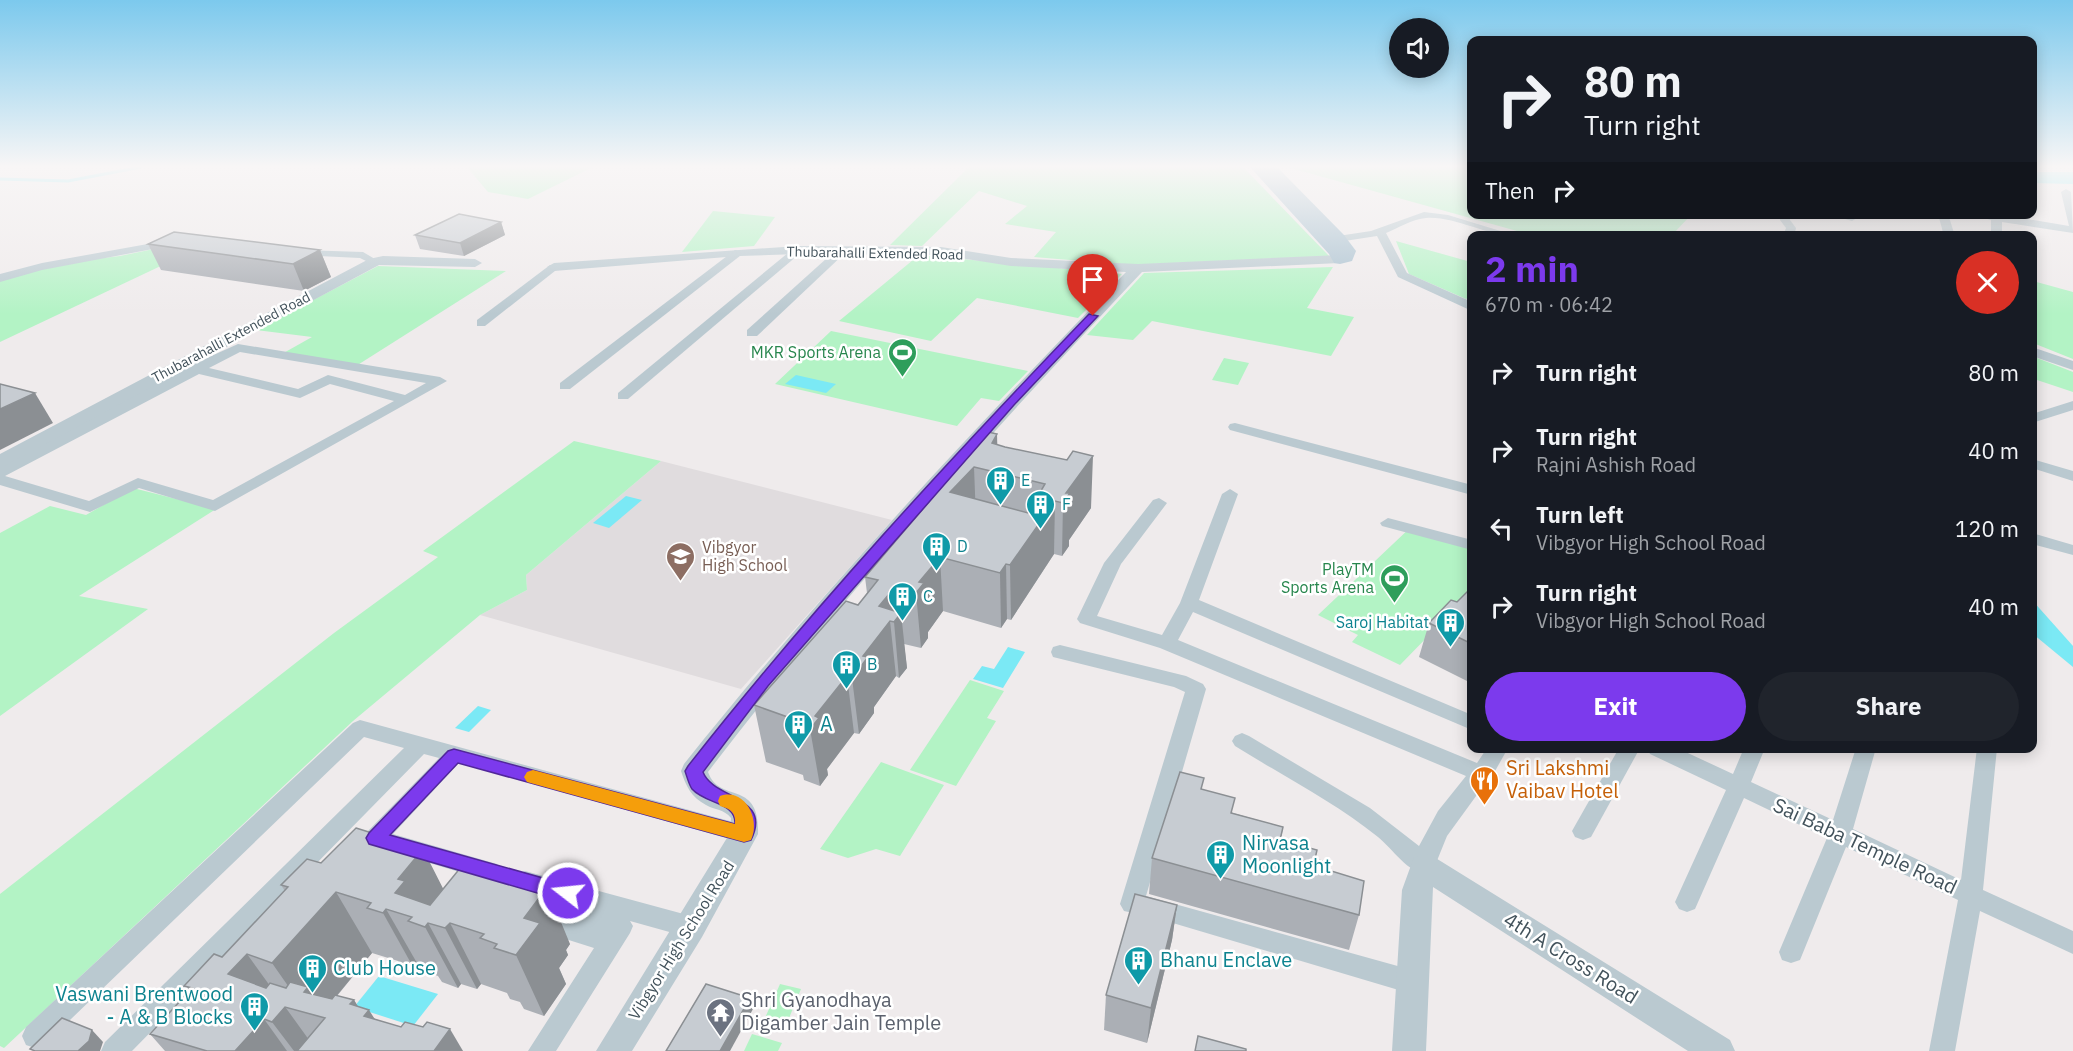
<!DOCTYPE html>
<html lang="en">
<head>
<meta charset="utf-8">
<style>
	body { margin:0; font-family:"IBM Plex Sans",sans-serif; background:#20242c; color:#f1f3f6; height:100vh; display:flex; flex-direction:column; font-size:22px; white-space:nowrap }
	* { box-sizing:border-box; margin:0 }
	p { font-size:20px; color:#9ea1a6 }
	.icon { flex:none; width:33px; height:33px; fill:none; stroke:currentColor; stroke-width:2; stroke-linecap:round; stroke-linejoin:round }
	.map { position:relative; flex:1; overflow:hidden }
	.sheet { position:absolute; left:1467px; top:231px; width:570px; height:522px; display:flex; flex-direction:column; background:#171b24; border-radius:12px; box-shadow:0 3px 15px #0003 }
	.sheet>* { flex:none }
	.banner { position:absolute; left:1467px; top:36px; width:570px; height:183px; border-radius:12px; box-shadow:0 3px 15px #0003; background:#171b24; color:#f1f3f6; overflow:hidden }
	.tools { position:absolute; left:1389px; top:18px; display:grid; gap:12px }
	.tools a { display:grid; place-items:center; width:60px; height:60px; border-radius:50%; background:#171b24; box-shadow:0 3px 15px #0003; font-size:30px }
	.pin { position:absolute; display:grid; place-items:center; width:51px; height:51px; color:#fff; margin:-62px -26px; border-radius:50% 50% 50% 0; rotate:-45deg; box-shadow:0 0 6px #0007 }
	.pin .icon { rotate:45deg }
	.me { position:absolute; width:66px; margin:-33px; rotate:286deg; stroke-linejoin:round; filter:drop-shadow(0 0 4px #0008) }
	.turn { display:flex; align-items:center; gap:21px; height:126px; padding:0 18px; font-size:27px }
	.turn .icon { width:78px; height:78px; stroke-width:2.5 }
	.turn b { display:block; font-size:42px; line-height:51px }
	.then { display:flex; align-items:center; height:57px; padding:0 18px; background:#0003; gap:12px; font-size:22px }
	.round { display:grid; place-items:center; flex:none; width:63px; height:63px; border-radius:32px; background:#20242c }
	.overview { display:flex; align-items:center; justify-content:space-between; height:102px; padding:0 18px }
	h1 { font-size:36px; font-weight:700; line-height:45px; color:#7c3aed }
	.cta { display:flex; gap:12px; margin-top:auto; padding:12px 18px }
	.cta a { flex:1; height:69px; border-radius:36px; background:#7c3aed; color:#fff; font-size:24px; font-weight:700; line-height:69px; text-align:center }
	.cta a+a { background:#20242c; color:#f1f3f6 }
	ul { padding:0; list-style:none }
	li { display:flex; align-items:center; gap:18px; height:78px; padding:0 18px }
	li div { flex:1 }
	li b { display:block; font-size:22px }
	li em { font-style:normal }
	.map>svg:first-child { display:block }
</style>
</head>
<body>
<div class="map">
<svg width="2073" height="1051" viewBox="0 0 2073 1051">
	<rect width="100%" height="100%" fill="#efebec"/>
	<polygon fill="#e0dcde" points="661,461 892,520 741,689 480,615 527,590 526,575"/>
	<g fill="#b3f3c5">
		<polygon points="467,167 593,167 528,199 488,192"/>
		<polygon points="969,167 1243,167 1329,256 1130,265 1034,257 1056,232 1005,224 1027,206 979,191 922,246 890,245"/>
		<polygon points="1287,167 1471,167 1472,214 1691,215 1672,235 1531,235"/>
		<polygon points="713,211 775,217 754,246 682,252"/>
		<polygon points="1396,241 1471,262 1471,296 1466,299 1409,274"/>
		<polygon points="173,245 184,255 0,342 0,280 70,262 120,256"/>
		<polygon points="919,255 1122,274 1078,318 977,298 931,341 839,321"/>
		<polygon points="378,266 506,271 356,366 280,355 312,337 256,330"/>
		<polygon points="1333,267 1307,308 1354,317 1331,356 1152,321 1133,340 1087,335 1144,273"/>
		<polygon points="2033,281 2073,292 2073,359 2033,343"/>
		<polygon points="831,331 1028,371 999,401 981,398 957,426 775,384"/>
		<polygon points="2032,356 2073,372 2073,392 2037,380 2033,381"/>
		<polygon points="1224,358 1249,363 1238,385 1212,380"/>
		<polygon points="574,441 661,461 526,575 527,590 480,615 353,721 4,1048 0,1046 0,894 334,633 438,557 423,551"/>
		<polygon points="133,488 216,509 79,596 148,609 0,716 0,533 50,506 86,515"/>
		<polygon points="1412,526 1471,541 1471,592 1400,665 1352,642 1358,635 1318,615"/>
		<polygon points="970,680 1004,691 987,718 996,721 956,786 910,770"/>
		<polygon points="881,762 944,785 900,856 876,849 848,858 820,849"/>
		<polygon points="780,984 801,989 787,1023 765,1018"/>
		<polygon points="752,1034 782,1043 778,1051 744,1051"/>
	</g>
	<g fill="#7be9f5">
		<polygon points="2033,172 2073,172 2073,184 2033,183"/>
		<polygon points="796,375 836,384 826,393 785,384"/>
		<polygon points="626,496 642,500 609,528 593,523"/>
		<polygon points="2032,600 2073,646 2073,667 2033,634"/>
		<polygon points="1008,647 1025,652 1003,688 973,679 982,666 994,669"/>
		<polygon points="478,706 491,710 469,732 455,728"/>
		<polygon points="379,976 438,994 413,1026 354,1007"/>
	</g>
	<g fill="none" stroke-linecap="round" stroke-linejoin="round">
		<polyline stroke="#7be9f5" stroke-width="3" points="0,179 68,181 141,167"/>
		<g fill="#bac9d0" fill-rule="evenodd">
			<polygon points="2066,189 2071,192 2073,233 2002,222 2002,236 1991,236 1991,220 1969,214 1997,214 2069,226 2061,192"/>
			<path d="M1424 212 1448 215 1517 236C1486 236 1455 216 1426 218 1413 219 1398 228 1386 233L1407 273 1472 302V311L1398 277 1377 236 1338 242 1332 239 1338 236 1371 231Z"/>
			<polygon points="1780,214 1790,214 1790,220 1796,228 1794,236 1783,236 1786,228 1780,220"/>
			<polygon points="1828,214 1851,214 1857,218 1852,221"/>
			<polygon points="1938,214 1948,214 1955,236 1944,236"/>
			<polygon points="170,240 174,241 174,245 42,270 0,282 0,274 42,263"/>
			<polygon points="794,248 804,250 628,399 618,399 618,393"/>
			<polygon points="837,249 847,251 757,336 747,336 747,330"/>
			<polygon points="302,250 363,252 380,262 374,265 360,258 298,255 298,251"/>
			<polygon points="735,250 745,252 570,389 560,389 560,383"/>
			<polygon points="550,265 560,267 485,326 477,326 477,320"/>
			<path d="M238 344 440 377 447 381 215 511 139 488 90 512 0 485V467L189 366ZM240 352 426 383 405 395 328 375 298 389 209 368ZM199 374 300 398 330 384 394 401 213 500 138 478 89 501 5 476Z"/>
			<polygon points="2032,347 2073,361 2073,370 2032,356"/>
			<polygon points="2073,401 2073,410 2032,423 2032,414"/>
			<polygon points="1235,423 1472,485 1472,495 1230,430 1228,427 1230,424"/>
			<polygon points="2032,459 2073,471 2073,481 2032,468"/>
			<path d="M1230 489 1238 494 1199 600 1472 715V730L1193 612 1178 640 1477 763 1487 748H1508L1490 780 1487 781 1447 836 1432 873C1413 880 1393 849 1378 837 1334 802 1283 776 1235 746L1232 741 1235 736 1242 733 1249 736 1370 808 1419 846 1438 811 1466 776 1160 648 1080 623 1077 619 1104 563 1153 500 1159 498 1167 503 1121 564 1097 616 1162 635 1180 603 1222 494Z"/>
			<polygon points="1388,518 1472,540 1472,550 1382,526 1380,523"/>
			<polygon points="2032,533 2073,545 2073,555 2032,544"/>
			<polygon points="1060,645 1186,676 1203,684 1206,689 1146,896 1412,970 1421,974 1425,982 1421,990 1412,994 1156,918 1124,911 1120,904 1185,692 1174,687 1053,657 1051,652 1053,647"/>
			<polygon points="360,720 744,825 752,828 755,834 752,840 744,843 459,763 393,834 497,864 501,871 497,878 489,881 367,844 364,838 367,832 439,758 424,754 132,1051 101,1051 105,1042 404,748 364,737 44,1045 35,1048 26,1045 22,1036 26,1027 353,723"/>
			<polygon points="1619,748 1640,748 1591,837 1583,840 1575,837 1572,831"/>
			<polygon points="1647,748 1677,748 1733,774 1744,748 1765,748 1751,782 1833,820 1856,748 1876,748 1853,829 1961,880 1977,748 1997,748 1983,890 2073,931 2073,954 1980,911 1955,1051 1929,1051 1958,900 1846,847 1800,960 1791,963 1782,960 1779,952 1827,838 1744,798 1695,909 1687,912 1679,909 1675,902 1726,790 1650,754"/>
			<polygon points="525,871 691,916 700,920 703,927 700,934 691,938 630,921 633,926 630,933 556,1051 528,1051 594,948 534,929 530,922 534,915 539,912 527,908 523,901 527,894 531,892 517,888 513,881 517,874"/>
		</g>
		<g fill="#bac9d0" fill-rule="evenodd">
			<path d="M798 246 941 247 1011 258 1138 264 1340 255 1347 259 1340 263 1142 272C991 433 842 596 708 772 720 805 760 778 758 834L702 937 632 1051H596L730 833 731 818C724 809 715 810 706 805 691 797 686 786 681 771L684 764C822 591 972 431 1126 272L1011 266 941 255 798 254 739 256 554 271 547 267 554 263Z"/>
			<polygon points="383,256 475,259 482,263 475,267 379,265 0,468 0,454 369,259"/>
			<polygon points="1424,854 1434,857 1730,1040 1735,1051 1688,1051 1433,887 1426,1051 1392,1051 1402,890 1414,857"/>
		</g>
		<polygon fill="#a8c0cf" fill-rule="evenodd" points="1250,167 1277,167 1344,235 1356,251 1352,261 1340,264 1334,263 1329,254"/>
	</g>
	<g fill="#abafb5">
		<polygon points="501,222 505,235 464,256 420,249 415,235"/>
		<polygon points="148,244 320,250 331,277 304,291 161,270"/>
		<polygon points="970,440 998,445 1091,508 1069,540 1069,546 1062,556 1054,554 1011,620 1007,619 1001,628 943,611 928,632 928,638 921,648 904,644 907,668 899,678 896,676 874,707 874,713 859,734 854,733 827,769 828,775 820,786 804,780 803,775 766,762 754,705 858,605 867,593 865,577 928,503 928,496 970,448"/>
		<polygon points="1472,587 1472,675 1467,681 1419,657 1429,623 1457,602"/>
		<polygon points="1202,789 1233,813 1283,827 1281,840 1315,859 1328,870 1359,915 1349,950 1149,894 1152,858"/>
		<polygon points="321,863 443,889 570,944 566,950 568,955 559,968 566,984 544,1016 524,1009 520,1002 510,999 507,993 481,984 477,989 461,984 458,988 442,982 438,976 421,970 417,974 402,969 398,961 372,953 337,996 354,1000 358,1007 375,1019 463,1051 165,1051 150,1034 189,991 184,986 222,957 285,891 281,885"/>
		<polygon points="1177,905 1172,940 1147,1043 1104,1030 1106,995"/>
	</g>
	<g fill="#8b8f93">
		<polygon points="501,222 505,235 464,256 460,243"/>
		<polygon points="320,250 331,277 304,291 293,264"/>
		<polygon points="35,393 53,423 0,450 0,409"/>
		<polygon points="997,434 998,473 992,443"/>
		<polygon points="1093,456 1091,508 1069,540 1069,546 1062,556 1063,503 1066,493"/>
		<polygon points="974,467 976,519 950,492"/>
		<polygon points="1055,501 1054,554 1011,620 1010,565"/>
		<polygon points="940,557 943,611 928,632 928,638 921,648 916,593 919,582"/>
		<polygon points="1006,564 1007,619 1001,628 1000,573"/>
		<polygon points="894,588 897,618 901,613 907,668 899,678 894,622 890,621 896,676 874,707 874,713 859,734 852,678 863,656 879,606"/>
		<polygon points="1472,665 1472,675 1467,681"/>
		<polygon points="847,676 854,733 827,769 828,775 820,786 810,729 815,716"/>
		<polygon points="423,849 454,910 428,923 461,984 458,988 425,927 395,893 398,879"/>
		<polygon points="545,883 570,944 566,950 568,955 559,968 566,984 544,1016 516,955 524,918 538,893"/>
		<polygon points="336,892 372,953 324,1011 325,1018 307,1013 272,963"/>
		<polygon points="1177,905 1172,940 1147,1043 1151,1008"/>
		<polygon points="386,909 421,970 417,974 383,913"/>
		<polygon points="450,923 481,984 477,989 445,928"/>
		<polygon points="247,954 317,1051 294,1051 272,1022 264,1019 287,1051 235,1051 228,974"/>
		<polygon points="750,998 753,1009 730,1051 720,1051"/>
		<polygon points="354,1000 364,1016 369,1010 395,1051 350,1004"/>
		<polygon points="450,1029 463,1051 434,1051"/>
		<polygon points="92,1030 103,1042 100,1051 78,1051"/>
	</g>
	<g fill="#c7ccd2" stroke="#8b8f93" stroke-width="1.5" fill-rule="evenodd">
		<polygon points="459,214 501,222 460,243 415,235"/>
		<polygon points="174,232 320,250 293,264 148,244"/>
		<polygon points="0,384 35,393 0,409"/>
		<path d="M979 430 997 434 992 443 1005 447 1067 460 1073 451 1093 456 1066 493H1070L1063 503 1055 501 1010 565 1006 564 1000 573 940 557 919 582 924 583 916 593 894 588 879 606 901 613 894 622 890 621 863 656 868 657 852 678 847 676 815 716 819 718 810 729 794 723 796 720 754 705 846 601 858 605 878 580 865 577 933 497 928 496 953 462 957 464 976 442 970 440ZM974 467 1045 484 1028 513 950 492Z"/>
		<polygon points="1472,587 1472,644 1429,623 1451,600 1457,602"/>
		<polygon points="1180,772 1204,778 1201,789 1235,798 1231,813 1283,827 1280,840 1317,850 1315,859 1329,863 1328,870 1364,881 1359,915 1152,858"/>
		<polygon points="356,828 423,849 398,879 405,881 395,893 430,905 461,867 467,868 472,862 545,883 538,893 542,894 524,918 540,923 516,955 494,948 497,944 480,938 484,934 450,923 445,928 428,923 425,927 408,921 412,917 386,909 383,913 367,908 371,903 336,892 272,963 247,954 228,974 266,988 270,983 286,988 290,982 308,987 304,992 332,999 335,995 354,1000 350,1004 369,1010 364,1016 401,1027 405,1022 423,1027 427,1022 450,1029 434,1051 297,1051 325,1018 285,1007 272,1022 264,1019 235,1051 207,1051 150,1034 192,988 184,986 214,954 222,957 288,887 281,885 307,859 321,863"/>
		<polygon points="1135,894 1177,905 1151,1008 1106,995"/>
		<polygon points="706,984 750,998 720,1051 666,1051"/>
		<polygon points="62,1018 92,1030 89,1041 78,1051 35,1051 30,1049"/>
		<polygon points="1198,1036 1246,1049 1246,1051 1195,1051"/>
	</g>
	<linearGradient id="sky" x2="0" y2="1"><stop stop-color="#7cc9ed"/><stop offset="0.53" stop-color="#f8f6f6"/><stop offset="1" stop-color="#f8f6f6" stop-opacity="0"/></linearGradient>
	<rect width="2073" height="314" fill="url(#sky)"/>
	<path fill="#7c3aed" stroke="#51269a" stroke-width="1.5" d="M1089 314 1098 316 1014 405 768 686 703 772C713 799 773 796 751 840L744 842 458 763 390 835 568 885 575 888 578 893 575 899 568 902 369 844 366 838 369 833 448 751 454 749 735 824C736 802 705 804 692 789 689 785 687 777 685 771L688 766C812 608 950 459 1089 314Z"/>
	<path fill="#f59e0b" d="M533 770 735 824C736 813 731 809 720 806L718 801 720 796C745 787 761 820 751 840L744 842 527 782 524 777 527 772Z"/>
	<defs>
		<symbol id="stadium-pin" viewBox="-11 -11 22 30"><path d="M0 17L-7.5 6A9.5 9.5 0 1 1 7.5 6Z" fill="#2e9e5b" stroke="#fff"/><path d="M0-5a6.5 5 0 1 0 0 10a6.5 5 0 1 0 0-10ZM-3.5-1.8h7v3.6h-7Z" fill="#fff"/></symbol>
		<symbol id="building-pin" viewBox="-11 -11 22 30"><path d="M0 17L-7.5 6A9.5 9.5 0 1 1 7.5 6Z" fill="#0f9aa8" stroke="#fff"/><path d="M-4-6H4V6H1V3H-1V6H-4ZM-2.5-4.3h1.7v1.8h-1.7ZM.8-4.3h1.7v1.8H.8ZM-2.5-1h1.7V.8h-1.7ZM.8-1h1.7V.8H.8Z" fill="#fff"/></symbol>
		<symbol id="school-pin" viewBox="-11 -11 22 30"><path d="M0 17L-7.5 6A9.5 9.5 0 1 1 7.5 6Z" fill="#8d6e63" stroke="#fff"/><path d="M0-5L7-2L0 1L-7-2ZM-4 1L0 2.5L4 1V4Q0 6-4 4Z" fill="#fff"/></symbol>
		<symbol id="restaurant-pin" viewBox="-11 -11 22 30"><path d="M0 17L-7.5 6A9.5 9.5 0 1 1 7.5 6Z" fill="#e8710a" stroke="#fff"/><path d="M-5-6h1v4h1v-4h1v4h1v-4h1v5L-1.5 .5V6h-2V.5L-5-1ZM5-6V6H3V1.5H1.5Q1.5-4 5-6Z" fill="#fff"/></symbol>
		<symbol id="temple-pin" viewBox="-11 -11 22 30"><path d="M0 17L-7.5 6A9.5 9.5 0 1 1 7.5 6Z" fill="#6b7280" stroke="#fff"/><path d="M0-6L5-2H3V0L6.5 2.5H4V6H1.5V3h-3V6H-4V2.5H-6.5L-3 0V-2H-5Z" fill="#fff"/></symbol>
	</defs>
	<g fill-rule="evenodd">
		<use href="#stadium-pin" x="886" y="336" width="33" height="45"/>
		<use href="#building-pin" x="984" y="464" width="33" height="45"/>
		<use href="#building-pin" x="1024" y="488" width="33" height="45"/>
		<use href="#building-pin" x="920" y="530" width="33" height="45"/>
		<use href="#school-pin" x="664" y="540" width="33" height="45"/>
		<use href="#stadium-pin" x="1378" y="562" width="33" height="45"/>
		<use href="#building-pin" x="886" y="580" width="33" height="45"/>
		<use href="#building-pin" x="1434" y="606" width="33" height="45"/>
		<use href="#building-pin" x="830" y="648" width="33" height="45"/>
		<use href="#building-pin" x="782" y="708" width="33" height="45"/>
		<use href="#restaurant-pin" x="1468" y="764" width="33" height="45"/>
		<use href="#building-pin" x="1204" y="838" width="33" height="45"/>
		<use href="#building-pin" x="1122" y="944" width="33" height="45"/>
		<use href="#building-pin" x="296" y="952" width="33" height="45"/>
		<use href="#building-pin" x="238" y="990" width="33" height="45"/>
		<use href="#temple-pin" x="704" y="996" width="33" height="45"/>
	</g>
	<g text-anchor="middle" stroke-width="5" stroke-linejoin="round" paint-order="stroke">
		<g font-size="14" fill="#42525b" stroke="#fff">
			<text transform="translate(875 253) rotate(1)" y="5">Thubarahalli Extended Road</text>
			<text transform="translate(231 337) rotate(-28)" y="5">Thubarahalli Extended Road</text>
		</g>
		<g font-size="16" fill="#27864d" stroke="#fff" text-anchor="end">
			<text x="881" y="358">MKR Sports Arena</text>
			<text x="1374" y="575">PlayTM<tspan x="1374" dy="18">Sports Arena</tspan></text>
		</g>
		<g font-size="16" fill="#0d838f" stroke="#fff" text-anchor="start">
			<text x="1021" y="486">E</text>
			<text x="1062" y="510">F</text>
			<text x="957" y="552">D</text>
			<text x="923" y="602">C</text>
			<text x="1429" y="628" text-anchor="end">Saroj Habitat</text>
			<text x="867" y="670">B</text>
		</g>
		<g font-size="16" fill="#785e54" stroke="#fff" text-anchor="start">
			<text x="702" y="553">Vibgyor<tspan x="702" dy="18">High School</tspan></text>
		</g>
		<g font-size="16" fill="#42525b" stroke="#fff">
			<text transform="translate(681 940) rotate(-58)" y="6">Vibgyor High School Road</text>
		</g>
		<g font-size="20" fill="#0d838f" stroke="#fff" text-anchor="start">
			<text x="820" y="731">A</text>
			<text x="1242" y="850">Nirvasa<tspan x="1242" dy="23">Moonlight</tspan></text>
			<text x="1160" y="967">Bhanu Enclave</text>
			<text x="333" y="975">Club House</text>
			<text x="233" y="1001" text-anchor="end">Vaswani Brentwood<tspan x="233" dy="23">- A &amp; B Blocks</tspan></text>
		</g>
		<g font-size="20" fill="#c56008" stroke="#fff" text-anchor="start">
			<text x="1506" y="775">Sri Lakshmi<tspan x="1506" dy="23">Vaibav Hotel</tspan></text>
		</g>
		<g font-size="20" fill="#42525b" stroke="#fff">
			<text transform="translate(1865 846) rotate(25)" y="7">Sai Baba Temple Road</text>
			<text transform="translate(1571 958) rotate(32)" y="7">4th A Cross Road</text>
		</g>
		<g font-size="20" fill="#5b616d" stroke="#fff" text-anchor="start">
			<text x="741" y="1007">Shri Gyanodhaya<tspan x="741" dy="23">Digamber Jain Temple</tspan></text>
		</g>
	</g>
</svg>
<div class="tools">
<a><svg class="icon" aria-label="sound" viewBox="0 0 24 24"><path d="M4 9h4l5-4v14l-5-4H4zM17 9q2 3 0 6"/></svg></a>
</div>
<div class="pin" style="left:1093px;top:316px;background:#d93025"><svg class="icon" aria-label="arrive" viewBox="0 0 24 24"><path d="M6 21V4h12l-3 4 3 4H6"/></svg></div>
<svg class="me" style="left:568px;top:893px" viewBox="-20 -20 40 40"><circle r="17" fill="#7c3aed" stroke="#fff" stroke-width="3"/><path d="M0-11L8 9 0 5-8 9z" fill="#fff"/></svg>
<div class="banner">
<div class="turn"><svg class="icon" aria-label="right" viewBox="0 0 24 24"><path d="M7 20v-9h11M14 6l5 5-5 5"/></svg><div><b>80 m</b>Turn right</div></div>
<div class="then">Then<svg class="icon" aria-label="right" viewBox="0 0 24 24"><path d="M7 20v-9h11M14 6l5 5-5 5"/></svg></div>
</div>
<section class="sheet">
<div class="overview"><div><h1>2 min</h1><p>670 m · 06:42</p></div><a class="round" style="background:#d93025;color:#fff"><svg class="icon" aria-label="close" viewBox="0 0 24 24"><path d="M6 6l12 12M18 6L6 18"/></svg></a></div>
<ul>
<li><svg class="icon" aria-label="right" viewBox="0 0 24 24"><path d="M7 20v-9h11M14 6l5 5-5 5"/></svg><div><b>Turn right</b></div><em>80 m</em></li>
<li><svg class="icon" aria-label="right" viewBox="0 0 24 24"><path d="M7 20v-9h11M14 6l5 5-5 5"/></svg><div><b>Turn right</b><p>Rajni Ashish Road</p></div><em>40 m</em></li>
<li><svg class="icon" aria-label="left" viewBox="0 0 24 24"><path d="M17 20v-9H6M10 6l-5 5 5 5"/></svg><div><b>Turn left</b><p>Vibgyor High School Road</p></div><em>120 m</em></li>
<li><svg class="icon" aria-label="right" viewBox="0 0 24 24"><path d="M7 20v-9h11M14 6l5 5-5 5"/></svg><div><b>Turn right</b><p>Vibgyor High School Road</p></div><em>40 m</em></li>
</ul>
<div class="cta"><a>Exit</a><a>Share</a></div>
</section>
</div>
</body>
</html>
